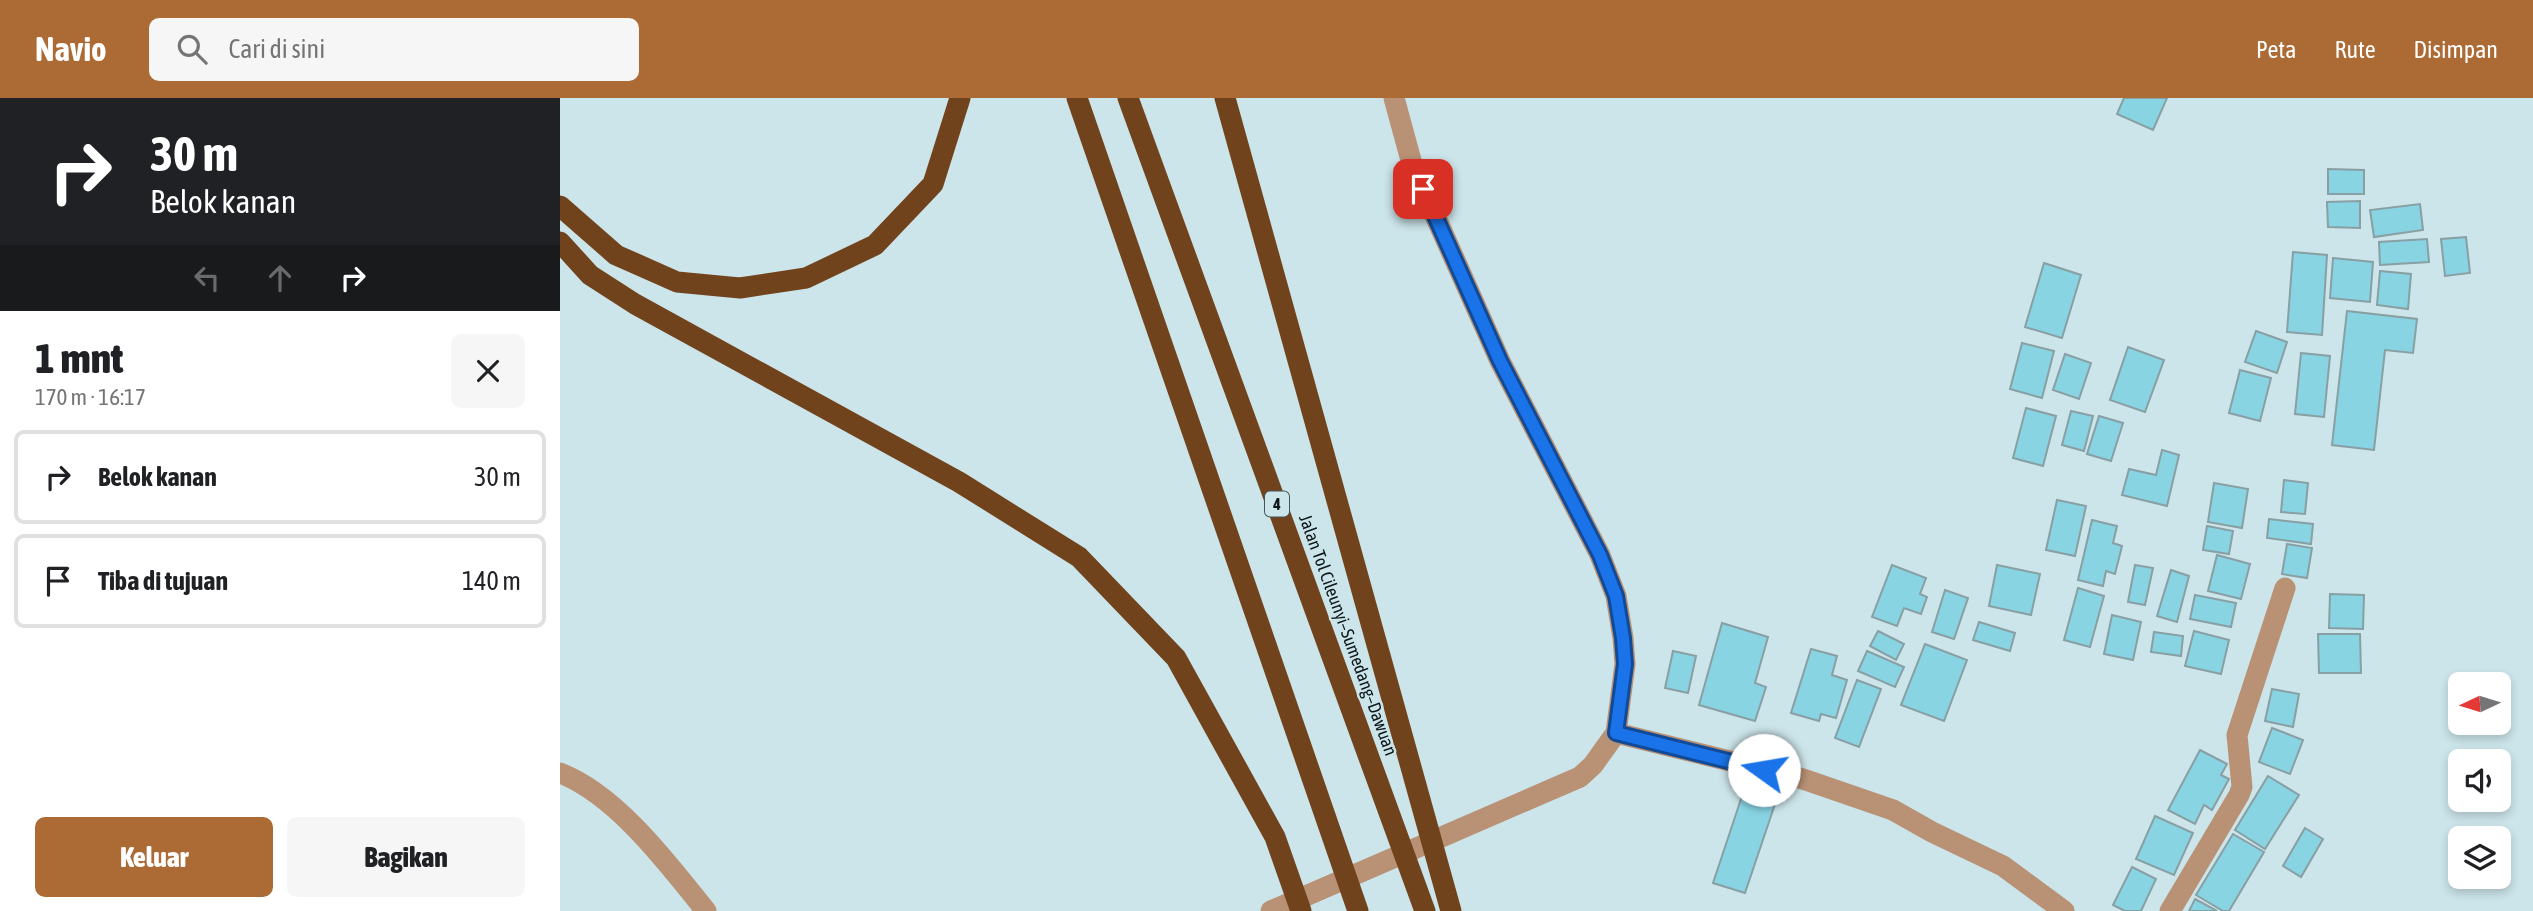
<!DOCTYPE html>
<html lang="id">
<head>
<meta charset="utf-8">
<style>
	body { margin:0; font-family:"Asap Condensed",sans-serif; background:#f6f6f6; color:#202124; height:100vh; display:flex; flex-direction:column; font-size:26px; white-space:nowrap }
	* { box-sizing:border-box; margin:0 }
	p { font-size:23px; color:#757577 }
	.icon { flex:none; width:38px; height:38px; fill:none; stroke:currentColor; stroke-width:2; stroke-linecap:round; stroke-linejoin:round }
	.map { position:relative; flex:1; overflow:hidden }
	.panel { display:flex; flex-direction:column; background:#fff; width:560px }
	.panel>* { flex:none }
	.hud { background:#202124; color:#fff; overflow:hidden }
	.needle { width:46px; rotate:266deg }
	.tools { position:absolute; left:1888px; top:574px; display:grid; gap:14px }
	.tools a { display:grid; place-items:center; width:63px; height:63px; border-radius:10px; background:#fff; box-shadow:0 4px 10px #0003; font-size:35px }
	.pin { position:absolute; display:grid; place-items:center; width:60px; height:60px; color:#fff; margin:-30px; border-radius:14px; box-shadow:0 4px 10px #0006 }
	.me { position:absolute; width:77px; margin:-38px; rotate:283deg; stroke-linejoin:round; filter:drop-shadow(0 0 5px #0008) }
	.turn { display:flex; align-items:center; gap:24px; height:147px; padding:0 35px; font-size:32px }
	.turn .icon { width:91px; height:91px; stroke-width:2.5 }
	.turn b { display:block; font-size:49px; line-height:60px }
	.lanes { display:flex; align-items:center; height:66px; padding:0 35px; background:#0003; justify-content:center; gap:35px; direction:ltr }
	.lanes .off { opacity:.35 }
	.round { display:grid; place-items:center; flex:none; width:74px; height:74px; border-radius:10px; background:#f6f6f6 }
	.summary { display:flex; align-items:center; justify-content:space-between; height:119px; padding:0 35px }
	h1 { font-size:42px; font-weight:800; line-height:52px }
	.action { display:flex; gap:14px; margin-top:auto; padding:14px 35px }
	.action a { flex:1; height:80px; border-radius:10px; background:#ac6b35; color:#fff; font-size:28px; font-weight:800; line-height:80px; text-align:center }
	.action a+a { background:#f6f6f6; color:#202124 }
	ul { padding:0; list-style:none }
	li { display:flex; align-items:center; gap:21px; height:94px; margin:0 14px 10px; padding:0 21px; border:4px solid #e0e0e0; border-radius:10px }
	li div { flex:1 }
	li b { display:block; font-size:26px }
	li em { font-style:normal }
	header { display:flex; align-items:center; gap:42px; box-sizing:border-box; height:98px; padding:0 35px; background:#ac6b35; color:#fff }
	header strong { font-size:33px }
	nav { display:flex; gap:38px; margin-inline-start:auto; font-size:24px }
	.search { width:490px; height:63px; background:#f6f6f6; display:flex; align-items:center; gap:18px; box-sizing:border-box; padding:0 24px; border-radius:10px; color:#757577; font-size:26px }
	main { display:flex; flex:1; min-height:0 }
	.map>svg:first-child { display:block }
</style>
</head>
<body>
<header>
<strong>Navio</strong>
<div class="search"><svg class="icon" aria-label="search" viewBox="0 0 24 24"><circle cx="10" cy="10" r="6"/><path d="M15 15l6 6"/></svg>Cari di sini</div>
<nav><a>Peta</a><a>Rute</a><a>Disimpan</a></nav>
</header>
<main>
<section class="panel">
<div class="hud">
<div class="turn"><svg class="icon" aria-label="right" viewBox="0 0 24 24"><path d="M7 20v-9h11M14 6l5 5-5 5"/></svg><div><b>30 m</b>Belok kanan</div></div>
<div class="lanes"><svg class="icon off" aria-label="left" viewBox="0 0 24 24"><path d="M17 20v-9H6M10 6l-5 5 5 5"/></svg><svg class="icon off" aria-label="ahead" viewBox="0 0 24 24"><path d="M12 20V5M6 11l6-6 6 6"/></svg><svg class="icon" aria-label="right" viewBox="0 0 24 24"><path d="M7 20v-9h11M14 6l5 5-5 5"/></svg></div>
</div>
<div class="summary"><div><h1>1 mnt</h1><p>170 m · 16:17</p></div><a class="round"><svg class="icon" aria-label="close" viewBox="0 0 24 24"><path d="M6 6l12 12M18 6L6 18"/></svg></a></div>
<ul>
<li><svg class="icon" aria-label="right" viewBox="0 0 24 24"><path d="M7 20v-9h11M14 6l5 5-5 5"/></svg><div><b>Belok kanan</b></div><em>30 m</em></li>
<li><svg class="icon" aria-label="arrive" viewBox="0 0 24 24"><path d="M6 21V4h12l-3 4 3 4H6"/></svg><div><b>Tiba di tujuan</b></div><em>140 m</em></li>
</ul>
<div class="action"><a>Keluar</a><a>Bagikan</a></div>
</section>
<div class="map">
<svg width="1973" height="813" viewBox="0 0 1973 813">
	<rect width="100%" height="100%" fill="#cce5ea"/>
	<g fill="#88d4e3" stroke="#889fa4" stroke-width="2">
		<polygon points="1564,0 1607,0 1593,32 1557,16"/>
		<polygon points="1768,71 1804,72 1804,96 1768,96"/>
		<polygon points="1800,103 1800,130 1768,129 1767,104"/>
		<polygon points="1860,106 1863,132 1814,139 1810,112"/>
		<polygon points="1906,139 1910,175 1885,178 1881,141"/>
		<polygon points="1867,141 1869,164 1820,167 1819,144"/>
		<polygon points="1733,154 1767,157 1762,237 1727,234"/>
		<polygon points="1773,160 1813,164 1810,204 1770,200"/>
		<polygon points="1484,165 1521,177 1502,240 1465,229"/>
		<polygon points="1820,173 1851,176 1848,211 1817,207"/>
		<polygon points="1787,213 1857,221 1853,255 1825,252 1814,352 1772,347"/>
		<polygon points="1696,233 1727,244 1717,275 1685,264"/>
		<polygon points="1462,245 1494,253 1482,300 1450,291"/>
		<polygon points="1568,249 1604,262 1585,314 1550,302"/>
		<polygon points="1741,255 1770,258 1764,319 1735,316"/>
		<polygon points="1505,256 1531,265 1519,301 1493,292"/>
		<polygon points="1680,272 1711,280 1700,323 1669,315"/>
		<polygon points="1466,310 1496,318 1483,368 1453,360"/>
		<polygon points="1511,313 1533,318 1524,353 1502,347"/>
		<polygon points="1539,318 1563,325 1551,363 1527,356"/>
		<polygon points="1602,352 1619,357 1607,408 1562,397 1569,371 1596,377"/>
		<polygon points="1724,382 1748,385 1745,416 1721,414"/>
		<polygon points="1654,385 1688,391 1682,430 1648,424"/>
		<polygon points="1497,402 1526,408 1515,458 1486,452"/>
		<polygon points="1709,421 1753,426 1751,446 1707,440"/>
		<polygon points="1532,422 1557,428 1553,445 1562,448 1555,476 1546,473 1543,488 1518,482"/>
		<polygon points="1647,428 1673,433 1669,456 1643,452"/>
		<polygon points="1727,446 1752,450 1747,480 1722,476"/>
		<polygon points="1657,457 1690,466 1681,501 1648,493"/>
		<polygon points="1332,467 1366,480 1360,496 1367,499 1361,516 1344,510 1337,528 1312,519"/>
		<polygon points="1437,467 1480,476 1471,517 1429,508"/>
		<polygon points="1575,467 1593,470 1585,507 1568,504"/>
		<polygon points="1611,472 1629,478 1617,524 1597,518"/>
		<polygon points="1518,490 1544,498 1530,549 1504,542"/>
		<polygon points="1385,492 1408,500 1394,541 1372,534"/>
		<polygon points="1770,496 1804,497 1803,531 1769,530"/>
		<polygon points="1635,497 1676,505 1671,529 1630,521"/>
		<polygon points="1552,517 1581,524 1573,562 1544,556"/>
		<polygon points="1419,524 1455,535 1450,553 1413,542"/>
		<polygon points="1162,525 1208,539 1195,585 1206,589 1195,623 1139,607"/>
		<polygon points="1318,533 1344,546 1336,562 1310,548"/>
		<polygon points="1634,533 1669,542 1661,576 1625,568"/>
		<polygon points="1594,534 1623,538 1621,558 1591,554"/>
		<polygon points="1758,536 1800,536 1801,575 1759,575"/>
		<polygon points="1365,546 1407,562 1384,623 1341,607"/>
		<polygon points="1251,551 1277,558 1272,577 1287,582 1276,620 1261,616 1259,623 1231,615"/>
		<polygon points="1113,553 1136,558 1128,595 1105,590"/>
		<polygon points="1307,553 1344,569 1335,589 1298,573"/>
		<polygon points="1297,582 1321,591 1299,649 1275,640"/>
		<polygon points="1712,591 1739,596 1733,629 1705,623"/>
		<polygon points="1712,630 1743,642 1730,676 1699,664"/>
		<polygon points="1640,652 1667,666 1661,677 1669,681 1652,712 1644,707 1635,726 1608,712"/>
		<polygon points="1708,678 1739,697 1705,751 1675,732"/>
		<polygon points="1184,692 1216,703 1185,795 1153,785"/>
		<polygon points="1595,718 1633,735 1614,777 1576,761"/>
		<polygon points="1745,730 1763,741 1741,779 1723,768"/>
		<polygon points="1673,736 1704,754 1669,813 1663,813 1636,797"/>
		<polygon points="1572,769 1596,781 1581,813 1565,813 1553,807"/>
		<polygon points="1635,801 1657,813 1629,813"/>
	</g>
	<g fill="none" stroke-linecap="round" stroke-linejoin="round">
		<g stroke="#b99276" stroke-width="21">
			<polyline points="1056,635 1243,681 1333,712 1372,734 1443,768 1504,813"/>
			<path d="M0 675C57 697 109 767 146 813"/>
			<polyline points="711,813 1020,679 1033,667 1056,635 1065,566 1063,540 1056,498 1040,457 940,263 852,66 834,0"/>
			<polyline points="1610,813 1679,697 1682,689 1677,637 1725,490"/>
		</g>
		<g stroke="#71431c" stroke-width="21">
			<polyline points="517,0 798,813"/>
			<polyline points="568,0 865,813"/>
			<polyline points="665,0 891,813"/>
			<polyline points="0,108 56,157 117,184 180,190 246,180 315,147 373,86 400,0"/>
			<polyline points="0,144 30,177 75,206 399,384 519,459 616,560 715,739 741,813"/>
		</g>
	</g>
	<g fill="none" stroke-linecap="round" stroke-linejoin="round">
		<defs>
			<polyline id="route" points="863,91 940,263 1040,457 1056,498 1063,540 1065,566 1056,635 1204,672"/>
		</defs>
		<use href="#route" stroke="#114b97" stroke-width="18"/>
		<use href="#route" stroke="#1a73e8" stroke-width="12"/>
	</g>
	<g text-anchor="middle" stroke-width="5" stroke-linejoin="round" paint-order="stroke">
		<rect fill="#cce5ea" stroke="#465457" stroke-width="2" x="705" y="393.5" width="24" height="25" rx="5"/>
		<g font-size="16" font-weight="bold" fill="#0d1618">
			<text x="717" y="412">4</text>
		</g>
		<g font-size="18" fill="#0d1618" stroke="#cce5ea">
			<text transform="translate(788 537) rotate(70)" y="6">Jalan Tol Cileunyi–Sumedang–Dawuan</text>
		</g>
	</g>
</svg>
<div class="tools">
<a><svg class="needle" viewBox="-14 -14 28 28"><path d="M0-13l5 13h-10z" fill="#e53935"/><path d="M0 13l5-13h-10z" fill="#757577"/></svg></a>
<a><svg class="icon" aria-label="sound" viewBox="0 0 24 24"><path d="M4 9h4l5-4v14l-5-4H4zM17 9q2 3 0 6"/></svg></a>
<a><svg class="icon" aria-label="layers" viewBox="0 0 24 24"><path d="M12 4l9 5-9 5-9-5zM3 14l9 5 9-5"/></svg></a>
</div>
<div class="pin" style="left:863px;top:91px;background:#d93025"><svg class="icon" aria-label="arrive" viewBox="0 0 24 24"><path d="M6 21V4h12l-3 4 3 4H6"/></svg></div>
<svg class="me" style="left:1204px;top:672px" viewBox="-20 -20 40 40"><circle r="19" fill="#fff"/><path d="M0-13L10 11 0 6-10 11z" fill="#1a73e8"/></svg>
</div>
</main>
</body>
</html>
